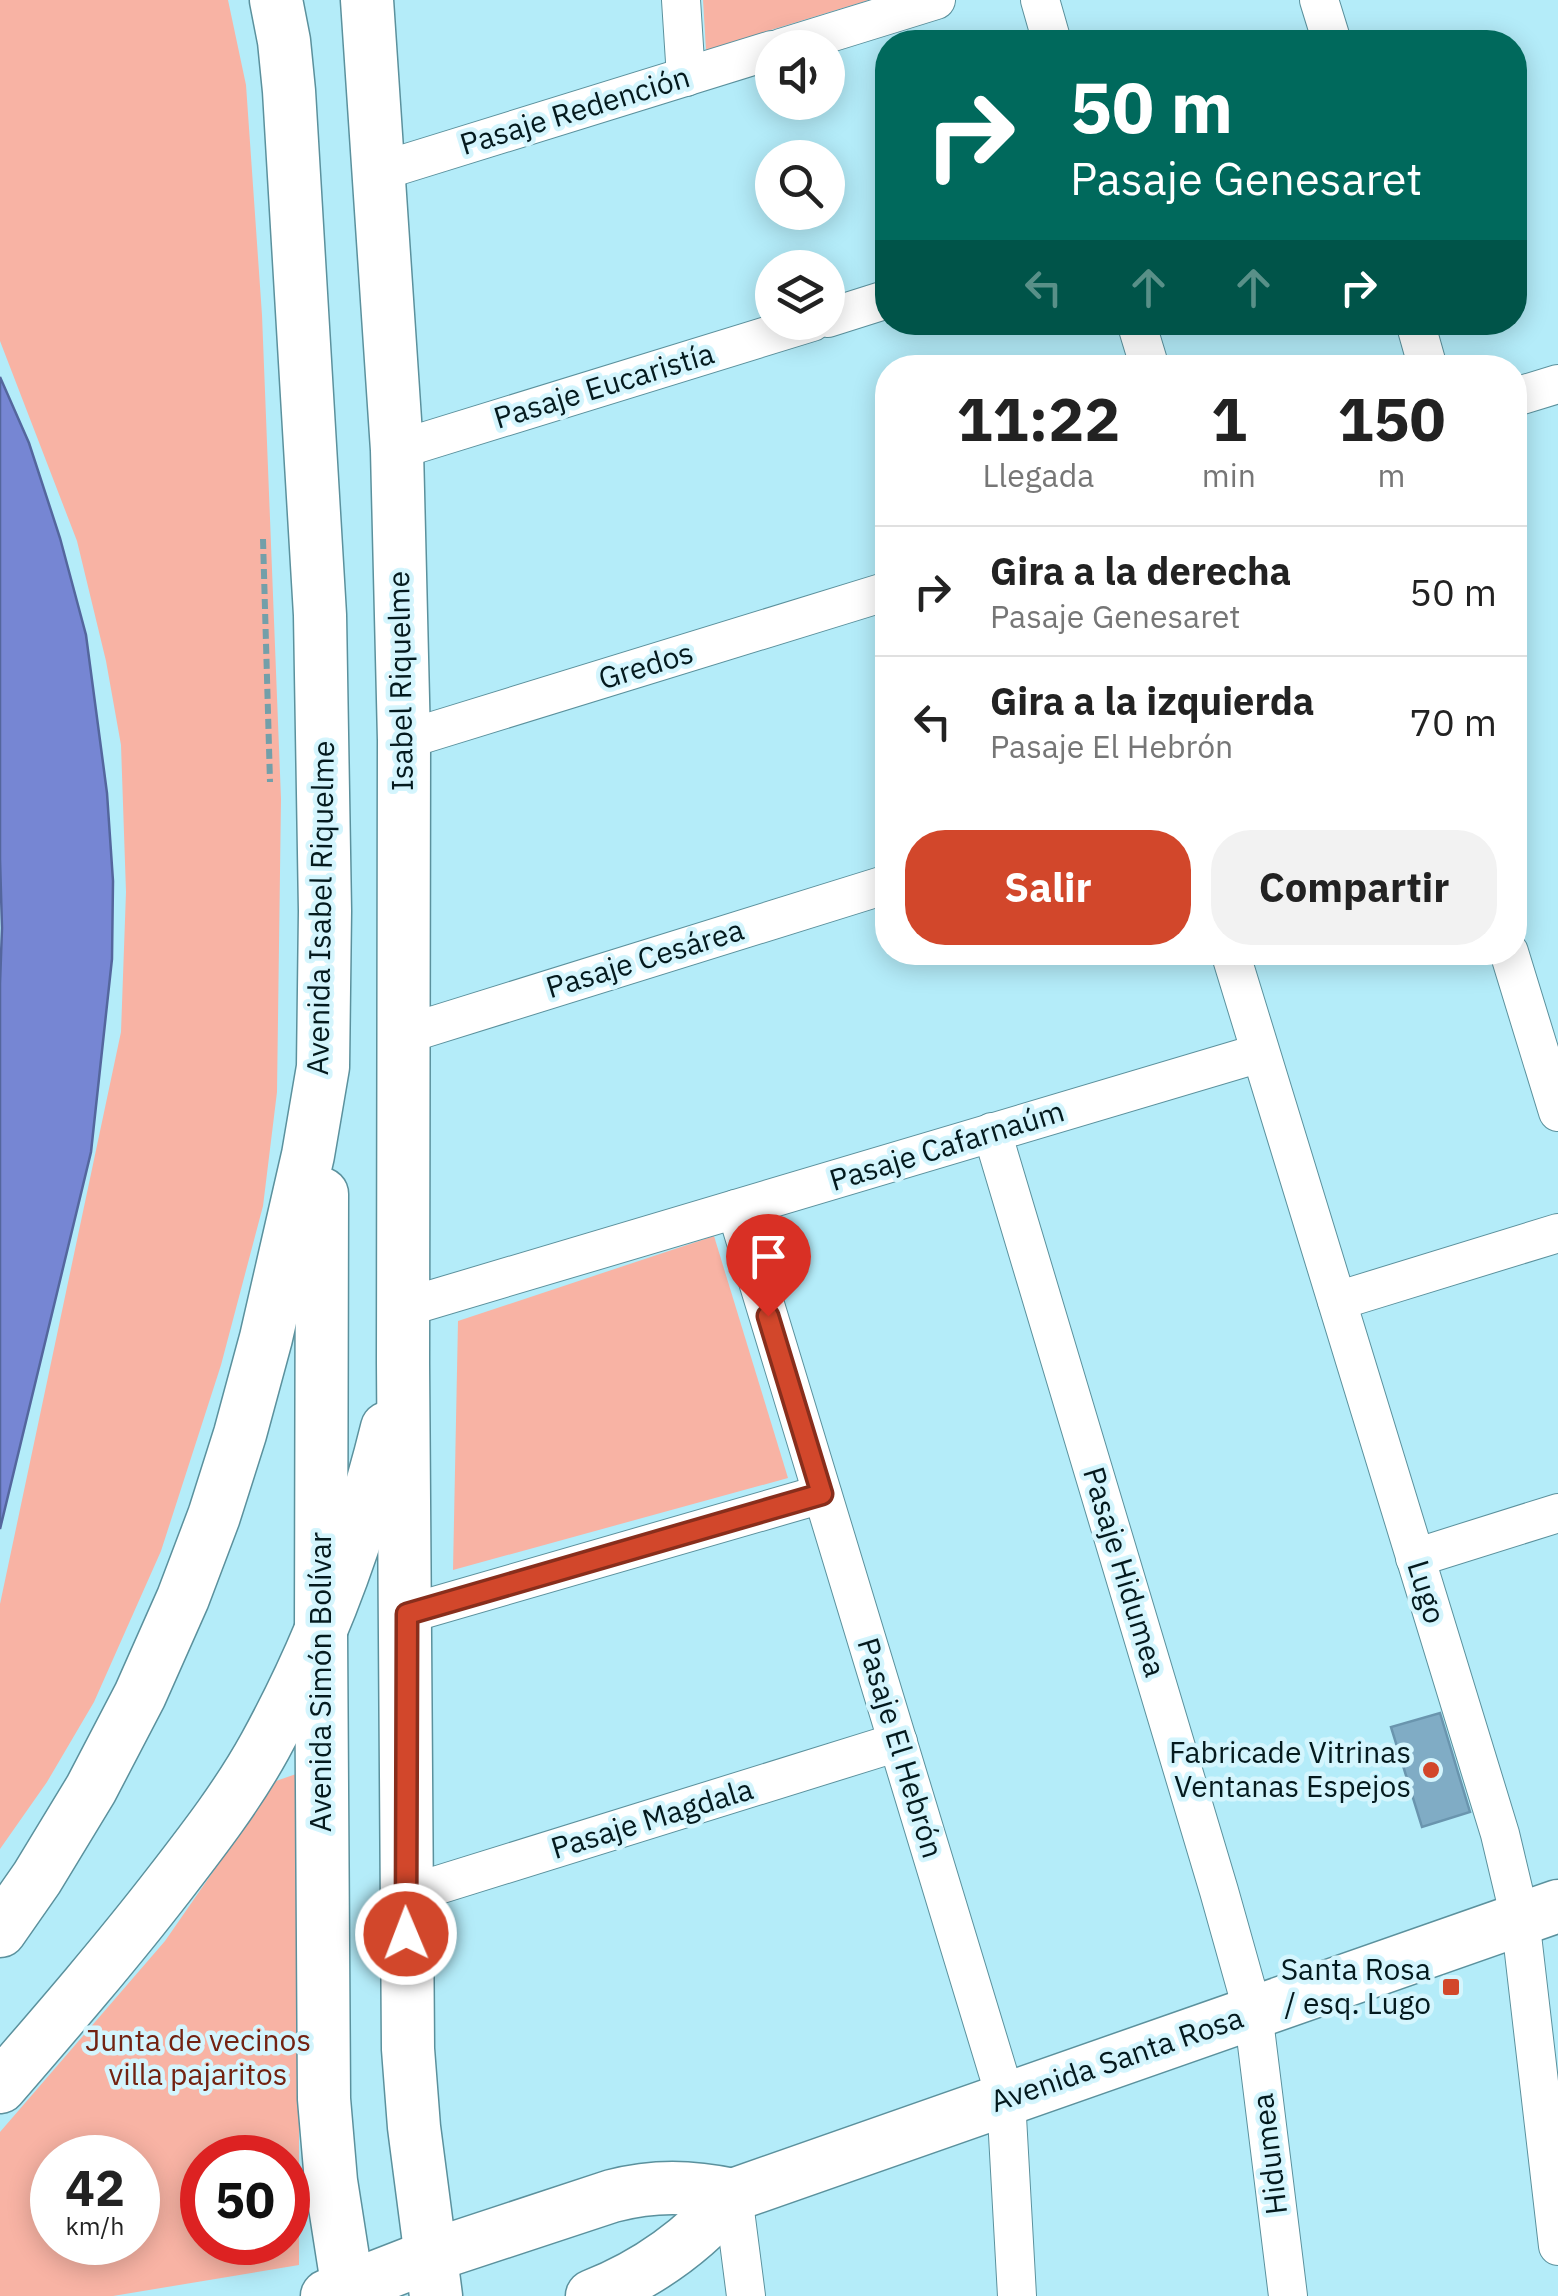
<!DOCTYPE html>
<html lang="es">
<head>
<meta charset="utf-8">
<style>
	body { margin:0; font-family:"IBM Plex Sans",sans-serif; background:#f2f2f2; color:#222; height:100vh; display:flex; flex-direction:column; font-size:38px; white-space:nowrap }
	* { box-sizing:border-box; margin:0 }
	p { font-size:32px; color:#767676 }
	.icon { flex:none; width:55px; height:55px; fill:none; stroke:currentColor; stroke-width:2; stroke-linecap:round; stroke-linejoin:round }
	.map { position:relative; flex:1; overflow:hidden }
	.drawer { position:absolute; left:875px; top:355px; width:652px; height:610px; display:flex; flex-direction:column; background:#fff; border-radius:40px; box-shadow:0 5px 25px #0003 }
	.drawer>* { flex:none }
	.guide { position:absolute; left:875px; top:30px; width:652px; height:305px; border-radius:40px; box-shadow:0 5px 25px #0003; background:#00695c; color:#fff; overflow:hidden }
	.fabs { position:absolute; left:755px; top:30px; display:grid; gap:20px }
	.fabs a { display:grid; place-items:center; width:90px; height:90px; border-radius:50%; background:#fff; box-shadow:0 5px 25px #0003; font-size:50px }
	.speed { position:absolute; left:30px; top:2135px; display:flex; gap:20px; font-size:50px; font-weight:700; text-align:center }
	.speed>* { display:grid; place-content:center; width:130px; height:130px; border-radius:50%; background:#fff; box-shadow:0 5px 25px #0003; line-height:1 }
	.speed small { font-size:25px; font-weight:400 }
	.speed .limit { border:15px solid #d22; background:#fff; color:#111 }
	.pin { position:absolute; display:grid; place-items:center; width:85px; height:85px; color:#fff; margin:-102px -42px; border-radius:50% 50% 50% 0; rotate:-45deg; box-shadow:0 0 10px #0007 }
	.pin .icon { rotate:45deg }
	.me { position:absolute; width:110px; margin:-55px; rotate:359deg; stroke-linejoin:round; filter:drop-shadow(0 0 8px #0008) }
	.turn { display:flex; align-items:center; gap:35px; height:210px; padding:0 30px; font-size:45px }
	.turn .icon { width:130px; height:130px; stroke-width:2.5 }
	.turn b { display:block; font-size:70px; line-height:85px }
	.lanes { display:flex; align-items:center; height:95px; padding:0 30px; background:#0003; justify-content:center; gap:50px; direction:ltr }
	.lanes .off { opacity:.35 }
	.eta { display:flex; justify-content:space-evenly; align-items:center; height:170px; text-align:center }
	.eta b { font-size:60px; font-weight:700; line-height:70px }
	.primary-button { display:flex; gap:20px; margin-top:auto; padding:20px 30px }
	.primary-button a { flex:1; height:115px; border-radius:40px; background:#d2472b; color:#fff; font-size:40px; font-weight:700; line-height:115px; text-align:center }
	.primary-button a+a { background:#f2f2f2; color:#222 }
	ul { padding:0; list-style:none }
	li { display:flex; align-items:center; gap:30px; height:130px; padding:0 30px; border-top:2px solid #e0e0e0 }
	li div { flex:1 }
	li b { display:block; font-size:38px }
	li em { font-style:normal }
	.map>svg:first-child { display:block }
</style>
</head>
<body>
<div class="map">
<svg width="1558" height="2296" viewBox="0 0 1558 2296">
	<rect width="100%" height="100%" fill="#b4ecf9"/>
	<g fill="#f8b3a4" fill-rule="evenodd">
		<polygon points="0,0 228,0 246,85 262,315 281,799 277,1092 263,1206 221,1365 161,1551 94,1702 47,1782 0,1849 0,1604 121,1032 126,892 121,745 106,661 77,541 0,341"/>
		<polygon points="703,0 869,0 706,50"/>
		<polygon points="714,1236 788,1478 453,1570 458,1321"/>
		<path d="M299 1773V2265L113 2296H0V2132L165 1941 276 1781ZM52 2158H138V2242H52ZM202 2158H288V2242H202Z"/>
	</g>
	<polygon fill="#7686d3" stroke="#54669d" stroke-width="2.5" points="0,377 29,443 60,538 86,635 107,793 113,881 112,959 91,1152 0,1529 0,984 2,928 0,859"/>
	<polygon fill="#80acc5" stroke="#6a95ae" stroke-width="2.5" points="1440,1713 1470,1812 1422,1827 1391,1727"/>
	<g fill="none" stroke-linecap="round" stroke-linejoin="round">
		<defs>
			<g id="street">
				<polyline points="681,0 686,77"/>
				<polyline points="1040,0 1052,42"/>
				<polyline points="1319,0 1332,42"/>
				<polyline points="781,48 936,0"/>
				<polyline points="378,172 772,50"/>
				<polyline points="828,318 888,299"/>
				<polyline points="1136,322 1150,368"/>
				<polyline points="1415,322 1428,368"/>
				<polyline points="1515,397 1558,384"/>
				<polyline points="397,450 812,322"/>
				<polyline points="404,740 888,591"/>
				<polyline points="1230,952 1500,1834 1520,1918 1558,2246"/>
				<polyline points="1509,952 1558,1112"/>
				<polyline points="403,1035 888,884"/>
				<polyline points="992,1132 1219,1891 1253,2012 1288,2296"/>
				<polyline points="736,1209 1006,2099 1017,2296"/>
				<polyline points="1337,1301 1558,1233"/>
				<polyline points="403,1308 1260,1053"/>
				<polyline points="1415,1558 1558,1513"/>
				<polyline points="407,1614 822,1494"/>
				<polyline points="406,1895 898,1742"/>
				<polyline points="733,2195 746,2296"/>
			</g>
			<g id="secondary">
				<polyline points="367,0 397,450 404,740 403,1363 408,2049 414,2127 436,2296"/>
				<polyline points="322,1194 321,1632 324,2099 331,2181 349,2296"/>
				<polyline points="0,1931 37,1878 91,1789 140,1695 183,1598 214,1516 240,1434 266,1338 308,1155 323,1067 325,911 320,615 289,91 284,41 276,0"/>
				<path d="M0 2087C58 2020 116 1953 170 1883 204 1839 238 1795 265 1746 320 1646 360 1538 387 1428"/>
				<path d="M327 2296 430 2256 612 2196C654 2185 691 2186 733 2195"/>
				<path d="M592 2296C648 2274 694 2241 733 2195L1558 1906"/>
			</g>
		</defs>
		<use href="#street" stroke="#5b919d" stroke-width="40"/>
		<use href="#secondary" stroke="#5b919d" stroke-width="55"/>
		<polyline stroke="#739fa9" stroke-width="6" stroke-dasharray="10 5" stroke-linecap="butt" points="263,539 270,782"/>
		<use href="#street" stroke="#fff" stroke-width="38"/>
		<use href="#secondary" stroke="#fff" stroke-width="52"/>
	</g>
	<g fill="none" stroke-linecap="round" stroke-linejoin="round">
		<defs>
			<polyline id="route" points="406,1934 407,1614 822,1494 768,1316"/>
		</defs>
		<use href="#route" stroke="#882e1c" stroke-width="25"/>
		<use href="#route" stroke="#d2472b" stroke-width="18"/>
	</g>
	<g fill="#d2472b" stroke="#d4f5fd" stroke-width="4">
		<circle cx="1431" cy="1770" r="10"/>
		<rect x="1441" y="1977" width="20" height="20" rx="5"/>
	</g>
	<g text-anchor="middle" stroke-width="9" stroke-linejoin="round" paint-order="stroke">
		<g font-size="30" fill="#041a1e" stroke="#d4f5fd">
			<text transform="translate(575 111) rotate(-17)" y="10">Pasaje Redención</text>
			<text transform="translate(604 386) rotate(-17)" y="10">Pasaje Eucaristía</text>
			<text transform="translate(646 666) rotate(-17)" y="10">Gredos</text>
			<text transform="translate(401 681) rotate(-91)" y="10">Isabel Riquelme</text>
			<text transform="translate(321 908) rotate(-89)" y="10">Avenida Isabel Riquelme</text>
			<text transform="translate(645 959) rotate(-17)" y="10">Pasaje Cesárea</text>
			<text transform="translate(947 1146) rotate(-17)" y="10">Pasaje Cafarnaúm</text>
			<text transform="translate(1124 1572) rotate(73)" y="10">Pasaje Hidumea</text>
			<text transform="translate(1426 1592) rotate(73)" y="10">Lugo</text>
			<text transform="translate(321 1682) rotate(-90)" y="10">Avenida Simón Bolívar</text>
			<text transform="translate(900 1748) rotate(73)" y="10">Pasaje El Hebrón</text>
			<text transform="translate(652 1819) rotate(-17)" y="10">Pasaje Magdala</text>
			<text transform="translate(1117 2060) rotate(-19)" y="10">Avenida Santa Rosa</text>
			<text transform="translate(1270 2154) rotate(-97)" y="10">Hidumea</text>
		</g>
		<g font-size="30" fill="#041a1e" stroke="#d4f5fd" text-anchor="end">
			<text x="1411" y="1763">Fabricade Vitrinas<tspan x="1411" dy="34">Ventanas Espejos</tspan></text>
			<text x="1431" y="1980">Santa Rosa<tspan x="1431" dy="34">/ esq. Lugo</tspan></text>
		</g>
		<g font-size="30" fill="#732211" stroke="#d4f5fd">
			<text x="198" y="2051">Junta de vecinos<tspan x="198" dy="34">villa pajaritos</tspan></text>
		</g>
	</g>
</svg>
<div class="fabs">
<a><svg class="icon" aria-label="sound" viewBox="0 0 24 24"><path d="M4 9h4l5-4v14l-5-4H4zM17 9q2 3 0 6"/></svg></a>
<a><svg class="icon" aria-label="search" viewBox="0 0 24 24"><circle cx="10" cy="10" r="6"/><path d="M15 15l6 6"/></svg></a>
<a><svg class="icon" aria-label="layers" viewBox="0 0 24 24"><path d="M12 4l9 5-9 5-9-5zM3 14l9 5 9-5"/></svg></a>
</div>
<div class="speed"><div>42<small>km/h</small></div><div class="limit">50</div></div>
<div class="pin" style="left:768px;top:1316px;background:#d93025"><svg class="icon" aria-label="arrive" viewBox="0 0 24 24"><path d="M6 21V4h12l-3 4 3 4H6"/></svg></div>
<svg class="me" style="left:406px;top:1934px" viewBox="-20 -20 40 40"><circle r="17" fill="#d2472b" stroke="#fff" stroke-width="3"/><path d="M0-11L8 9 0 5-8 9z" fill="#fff"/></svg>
<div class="guide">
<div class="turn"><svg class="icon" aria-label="right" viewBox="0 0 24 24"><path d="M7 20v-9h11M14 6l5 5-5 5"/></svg><div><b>50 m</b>Pasaje Genesaret</div></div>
<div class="lanes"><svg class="icon off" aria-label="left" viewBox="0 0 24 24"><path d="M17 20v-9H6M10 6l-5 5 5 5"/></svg><svg class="icon off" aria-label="ahead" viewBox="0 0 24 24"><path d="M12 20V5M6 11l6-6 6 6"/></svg><svg class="icon off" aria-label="ahead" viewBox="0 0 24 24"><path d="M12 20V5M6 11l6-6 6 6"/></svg><svg class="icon" aria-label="right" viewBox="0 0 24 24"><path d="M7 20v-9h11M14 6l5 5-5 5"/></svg></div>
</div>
<section class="drawer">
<div class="eta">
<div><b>11:22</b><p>Llegada</p></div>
<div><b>1</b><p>min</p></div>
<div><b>150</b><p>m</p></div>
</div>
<ul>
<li><svg class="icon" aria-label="right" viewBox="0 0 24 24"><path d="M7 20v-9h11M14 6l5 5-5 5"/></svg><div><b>Gira a la derecha</b><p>Pasaje Genesaret</p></div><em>50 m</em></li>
<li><svg class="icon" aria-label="left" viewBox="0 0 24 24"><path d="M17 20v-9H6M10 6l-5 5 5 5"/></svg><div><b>Gira a la izquierda</b><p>Pasaje El Hebrón</p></div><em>70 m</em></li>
</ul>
<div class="primary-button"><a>Salir</a><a>Compartir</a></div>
</section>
</div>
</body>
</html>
